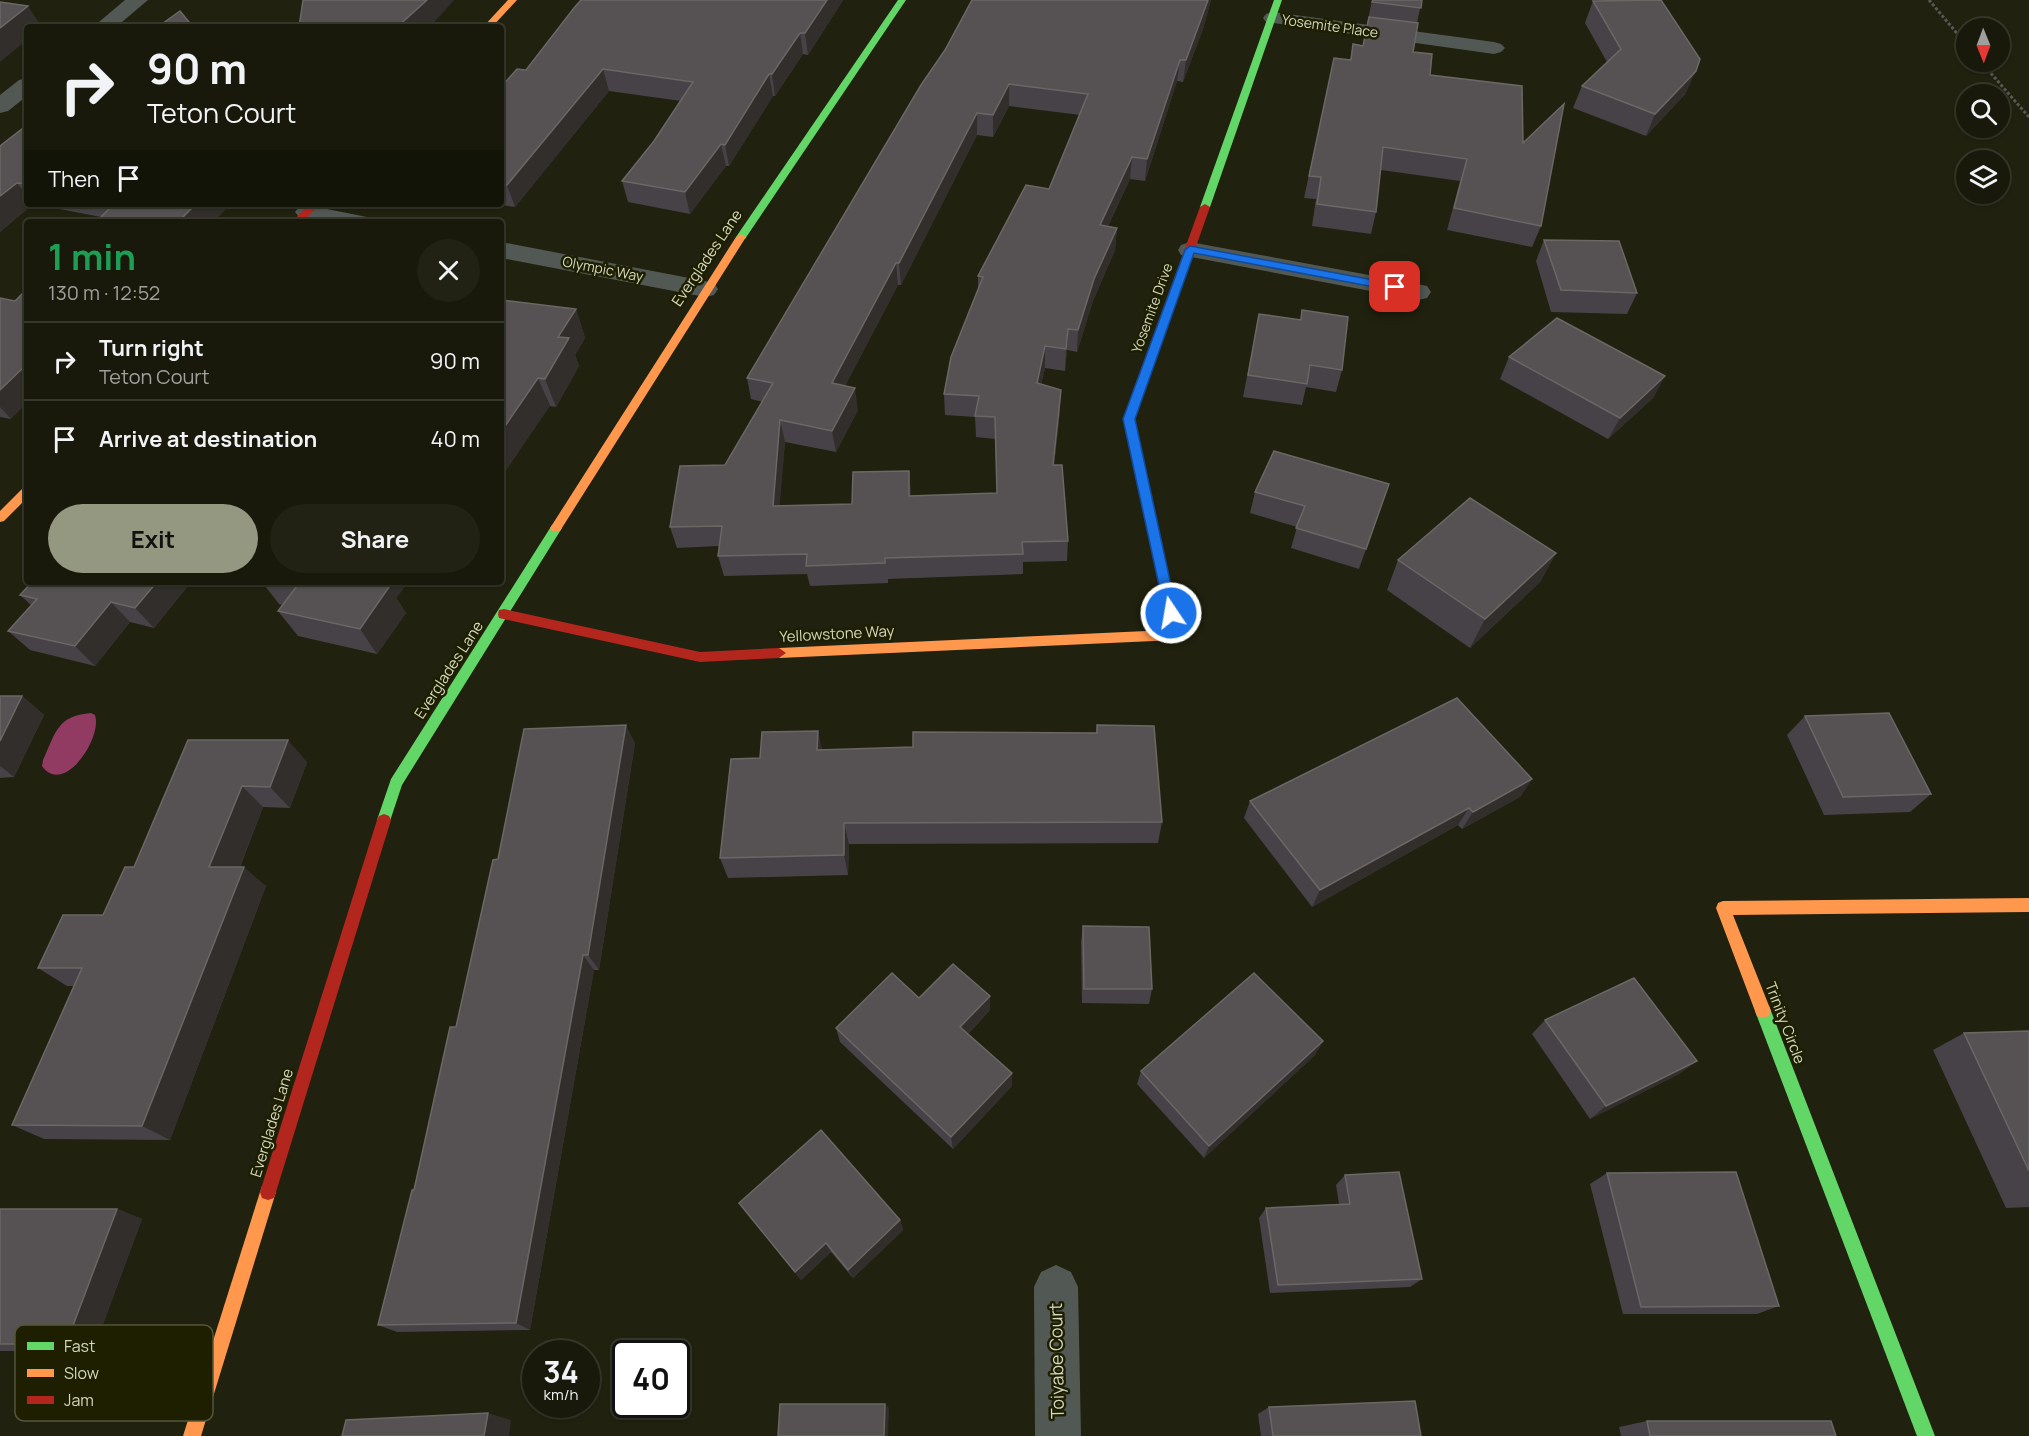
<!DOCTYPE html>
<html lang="en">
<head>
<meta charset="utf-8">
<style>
	body { margin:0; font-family:Manrope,sans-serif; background:#212213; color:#f1f3f6; height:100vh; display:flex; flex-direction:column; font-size:22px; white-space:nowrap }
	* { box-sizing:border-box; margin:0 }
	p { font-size:20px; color:#9fa09c }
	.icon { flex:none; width:33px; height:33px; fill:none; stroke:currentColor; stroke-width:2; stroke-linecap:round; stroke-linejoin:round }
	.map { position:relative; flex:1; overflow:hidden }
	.sheet { position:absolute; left:24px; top:219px; width:480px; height:366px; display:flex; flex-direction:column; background:#18190a; border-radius:6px; box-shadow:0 2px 4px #0004,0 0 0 2px #36382b }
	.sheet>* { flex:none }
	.hud { position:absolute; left:24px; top:24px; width:480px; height:183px; border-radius:6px; box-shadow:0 2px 4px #0004,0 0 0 2px #36382b; background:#18190a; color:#f1f3f6; overflow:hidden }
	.needle { width:39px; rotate:179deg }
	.buttons { position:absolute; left:1956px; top:18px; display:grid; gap:12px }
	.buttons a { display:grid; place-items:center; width:54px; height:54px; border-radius:50%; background:#18190a; box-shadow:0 2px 4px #0004,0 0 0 2px #36382b; font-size:30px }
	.speed { position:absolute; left:522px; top:1340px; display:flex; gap:12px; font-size:30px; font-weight:700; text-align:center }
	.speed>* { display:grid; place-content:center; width:78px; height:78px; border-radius:50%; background:#18190a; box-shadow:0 2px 4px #0004,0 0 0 2px #36382b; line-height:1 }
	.speed small { font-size:15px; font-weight:400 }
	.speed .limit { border:3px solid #111; border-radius:9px; background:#fff; color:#111 }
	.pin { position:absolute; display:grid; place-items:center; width:51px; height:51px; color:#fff; margin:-26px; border-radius:12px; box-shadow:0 3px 9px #0006 }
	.me { position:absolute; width:66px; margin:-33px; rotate:348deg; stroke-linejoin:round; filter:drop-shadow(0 0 4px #0008) }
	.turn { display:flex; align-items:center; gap:21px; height:126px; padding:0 24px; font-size:27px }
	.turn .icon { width:78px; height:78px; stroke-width:2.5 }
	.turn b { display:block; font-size:42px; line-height:51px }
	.then { display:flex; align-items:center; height:57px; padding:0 24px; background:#0003; gap:12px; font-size:22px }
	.round { display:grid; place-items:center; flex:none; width:63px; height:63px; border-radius:32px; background:#212213 }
	.summary { display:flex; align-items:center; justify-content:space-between; height:102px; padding:0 24px }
	h1 { font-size:36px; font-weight:700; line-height:45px; color:#1e9e55 }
	.button { display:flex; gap:12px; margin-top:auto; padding:12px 24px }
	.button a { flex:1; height:69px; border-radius:36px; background:#959881; color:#111; font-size:24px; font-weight:700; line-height:69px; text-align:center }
	.button a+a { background:#212213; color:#f1f3f6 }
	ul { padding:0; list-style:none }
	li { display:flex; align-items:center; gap:18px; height:78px; padding:0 24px; border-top:2px solid #36382b }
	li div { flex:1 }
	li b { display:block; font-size:22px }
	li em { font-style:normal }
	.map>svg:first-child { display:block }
</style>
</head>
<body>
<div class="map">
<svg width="2029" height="1436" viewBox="0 0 2029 1436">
	<rect width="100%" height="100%" fill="#20210e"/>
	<path fill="#923b62" d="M91 713 95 715C103 737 64 797 42 766L43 760C56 732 57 716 91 713Z"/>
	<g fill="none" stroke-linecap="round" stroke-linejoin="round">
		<g stroke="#555952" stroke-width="3" stroke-dasharray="3 2" stroke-linecap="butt">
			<polyline points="1929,0 1966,44"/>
			<polyline points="1981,62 2029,117"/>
		</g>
		<g fill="#525954" fill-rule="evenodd">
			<polygon points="125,0 148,0 116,27 93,27"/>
			<polygon points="1273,12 1494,42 1501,44 1505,48 1501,52 1494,54 1266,22 1263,18 1266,14"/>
			<polygon points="27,78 27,96 8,111 0,113 0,95 19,80"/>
			<polygon points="307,205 367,217 370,222 321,222 299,217 295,212 299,207"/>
			<polygon points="501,242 705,281 714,283 718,289 714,295 705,297 501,258"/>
			<polygon points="1190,242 1418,284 1427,286 1431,292 1427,298 1418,300 1181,255 1178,250 1181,245"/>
			<polygon points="1056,1265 1071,1272 1078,1287 1081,1436 1035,1436 1034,1287 1041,1272"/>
		</g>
		<g fill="#63d668" fill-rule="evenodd">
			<polygon points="898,0 906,0 745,239 737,239 736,237"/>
			<polygon points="1274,0 1282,0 1210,207 1202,209 1200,207"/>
			<polygon points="556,523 562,528 402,785 389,824 384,826 379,824 377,820 391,779 552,525"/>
			<polygon points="1763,1004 1769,1006 1771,1011 1935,1436 1917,1436 1755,1011 1757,1006"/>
		</g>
		<g fill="#ff974d" fill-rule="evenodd">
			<polygon points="508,0 517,0 492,27 483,27"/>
			<polygon points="741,234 746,237 560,531 552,531 550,528 552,525 736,237"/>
			<polygon points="27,487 27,498 4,521 0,522 0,511 23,488"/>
			<polygon points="1165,582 1171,587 1182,635 1176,640 779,658 772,653 779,648 1168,630 1159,587"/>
			<polygon points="2029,898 2029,912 1733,915 1771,1011 1769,1016 1763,1018 1757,1016 1755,1011 1716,908 1718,903 1723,901"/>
			<polygon points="268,1184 274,1186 276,1192 201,1436 183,1436 260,1192 262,1186"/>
		</g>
		<g fill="#b3261e" fill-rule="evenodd">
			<polygon points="309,204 320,204 303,222 292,222"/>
			<polygon points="1205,204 1210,207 1135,419 1171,587 1165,592 1159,587 1123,419 1200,207"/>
			<polygon points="504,609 700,652 779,648 786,653 779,658 700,662 499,618 498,614 499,610"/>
			<polygon points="384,814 389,816 391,820 276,1192 274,1198 268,1200 262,1198 260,1192 377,820 379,816"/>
		</g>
	</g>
	<g fill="#474247" fill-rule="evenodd">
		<polygon points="581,0 843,0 808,55 803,54 775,96 773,96 729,166 726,166 690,214 628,202 622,181 654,141 681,101 609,91 515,207 496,204 501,204 501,87 526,70"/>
		<path d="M972 0H1211L1203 29 1183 82 1177 81 1145 181 1130 179 1108 226 1117 228 1115 250 1093 301 1077 352 1067 350 1065 371 1045 368 1041 384 1060 411 1054 465 1068 541 1067 561 1023 562V574L888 579V583L810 586 807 574 724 576 718 556 719 546 677 548 670 527 725 465 763 402 751 399 747 378 945 50ZM1009 106 1080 115 1049 189 978 276V289L944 394 945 415 975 417 976 437 995 439 997 493 911 496 909 471 852 504 779 506 785 442 836 452 858 410 845 386 898 285H901L977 135 993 137Z"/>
		<polygon points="1372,0 1422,0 1417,23 1413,52 1430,75 1523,143 1541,226 1532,247 1447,230 1460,181 1381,170 1376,212 1371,234 1312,226 1316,199 1304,198 1334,58 1350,60 1353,44 1363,45"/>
		<polygon points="1593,1 1686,93 1646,136 1573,108 1582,86 1607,62 1585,23"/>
		<polygon points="27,125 27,204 231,204 101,217 33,204 0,232 0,146"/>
		<polygon points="1544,240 1637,293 1627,314 1551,312 1536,261"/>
		<polygon points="0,298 11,419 0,417"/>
		<polygon points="501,300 576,309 585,338 575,355 579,366 556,407 550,406"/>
		<polygon points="1302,310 1342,370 1336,392 1306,387 1302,405 1243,397 1259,314 1300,320"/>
		<polygon points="1509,357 1654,397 1608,439 1500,379"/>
		<polygon points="1389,484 1359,569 1291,548 1297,527 1250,513 1255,492"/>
		<polygon points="1556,553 1540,582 1470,648 1387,590 1398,560"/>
		<polygon points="32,582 191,582 154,628 130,622 95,666 30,650 8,631 31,605 20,595"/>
		<polygon points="262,582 408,582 396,598 406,613 377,654 298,636 278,611 283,605 279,604"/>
		<polygon points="0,696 22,696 44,715 14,777 0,778"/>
		<polygon points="1805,716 1931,794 1910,812 1824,815 1787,735"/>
		<polygon points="1097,725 1162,822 1158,843 849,844 848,875 728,878 720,858 760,758 823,750 913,747 1096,733"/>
		<polygon points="188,740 307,762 290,808 263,807 240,867 266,886 170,1140 44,1139 12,1125 74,986 67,986 38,968 103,915 134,867"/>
		<polygon points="635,743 599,970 594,970 530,1330 397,1332 378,1325 456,1027 498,859"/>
		<polygon points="1532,779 1520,797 1462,829 1458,825 1312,907 1244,818 1250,801"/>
		<polygon points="1083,926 1152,989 1149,1004 1082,1003 1081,942"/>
		<polygon points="919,998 990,1010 968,1034 1012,1073 1012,1086 953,1149 840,1042 836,1028"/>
		<polygon points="1545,1020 1697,1061 1679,1074 1590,1119 1532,1034"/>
		<polygon points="2029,1031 2029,1207 2006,1208 1933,1050 1964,1033"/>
		<polygon points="1323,1041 1315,1055 1204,1158 1137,1084 1141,1071"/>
		<polygon points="1607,1173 1779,1306 1757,1314 1623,1314 1590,1184"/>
		<polygon points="1345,1175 1422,1279 1410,1287 1270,1293 1259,1218 1266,1208 1339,1204 1336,1185"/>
		<polygon points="0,1209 117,1209 142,1219 93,1351 0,1351"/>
		<polygon points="747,1213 900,1220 903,1230 853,1278 831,1252 801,1280"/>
		<polygon points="1269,1407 1421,1436 1261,1436 1258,1414"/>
		<polygon points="1647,1421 1836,1436 1621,1436 1619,1427"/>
	</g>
	<g fill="#312e2b">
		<polygon points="427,0 454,0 430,27 397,27"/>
		<polygon points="827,0 843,0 808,55 805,33"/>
		<polygon points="1208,0 1211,0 1203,29 1183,82 1186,60"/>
		<polygon points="28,6 42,27 27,27 27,40 0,62 0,28"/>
		<polygon points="800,33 803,54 775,96 772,74"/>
		<polygon points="1180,60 1177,81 1145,181 1147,159"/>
		<polygon points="603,69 609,91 515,207 507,185"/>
		<polygon points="1696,71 1686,93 1646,136 1655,114"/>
		<polygon points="769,74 773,96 729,166 725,145"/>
		<polygon points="1009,84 1009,106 993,137 993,115"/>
		<polygon points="977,113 977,135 901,285 899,263"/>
		<polygon points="721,144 726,166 690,214 685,192"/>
		<polygon points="1132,157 1130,179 1098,246 1100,225"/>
		<polygon points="17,183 27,196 27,204 33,204 0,232 0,196"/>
		<polygon points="196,204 231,204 213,222 178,222"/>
		<polygon points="1117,228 1115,250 1093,301 1077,352 1078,330 1094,279"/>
		<polygon points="896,263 898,285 835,405 832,383"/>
		<polygon points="576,309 585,338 575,355 579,366 556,407 545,379 558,337"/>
		<polygon points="1068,329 1067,350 1065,371 1066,349"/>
		<polygon points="1045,346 1045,368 1037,404 1037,383"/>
		<polygon points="27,364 27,403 11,419 0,407 0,390"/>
		<polygon points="1665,376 1654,397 1608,439 1620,418"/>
		<polygon points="538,378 550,406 501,478 501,432"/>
		<polygon points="855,388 858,410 836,452 832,431"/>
		<polygon points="1061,390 1060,411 1052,486 1053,465"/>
		<polygon points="780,420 785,442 778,527 773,506"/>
		<polygon points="909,471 911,492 911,517 909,496"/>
		<polygon points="1556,553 1540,582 1470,648 1485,619"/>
		<polygon points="157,582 191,582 154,628 135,608"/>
		<polygon points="372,582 408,582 396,598 406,613 377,654 360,629"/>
		<polygon points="111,602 130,622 95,666 75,646"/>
		<polygon points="22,696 44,715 14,777 0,766 0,741"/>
		<polygon points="626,725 635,743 599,970 588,955"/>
		<polygon points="818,731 823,753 817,750"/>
		<polygon points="288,740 307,762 290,808 270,787"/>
		<polygon points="1532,779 1520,797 1462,829 1473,812"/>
		<polygon points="242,786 263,807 232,886 209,867"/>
		<polygon points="1469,808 1458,825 1312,907 1320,890"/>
		<polygon points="844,823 849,844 848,875 844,855"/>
		<polygon points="244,867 266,886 170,1140 142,1126"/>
		<polygon points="583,955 594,970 530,1330 516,1323"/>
		<polygon points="990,996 990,1010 961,1041 960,1027"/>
		<polygon points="1323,1041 1315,1055 1204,1158 1209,1146"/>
		<polygon points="1697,1061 1679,1074 1590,1119 1606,1106"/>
		<polygon points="1012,1073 1012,1086 953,1149 951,1137"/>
		<polygon points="117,1209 142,1219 93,1351 66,1344"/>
		<polygon points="900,1220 903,1230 853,1278 848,1270"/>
		<polygon points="826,1243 831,1252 801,1280 795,1272"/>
		<polygon points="885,1404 889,1408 888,1436 884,1436"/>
		<polygon points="488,1413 511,1420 509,1436 484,1436"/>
	</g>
	<g fill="#565254" stroke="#6a6765" stroke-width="1.5" fill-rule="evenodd">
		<polygon points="303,0 427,0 397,27 299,27"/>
		<polygon points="581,0 827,0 805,33 800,33 772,74 769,74 725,145 721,144 685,192 622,181 654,141 693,82 603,69 507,185 501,184 501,87 517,69 526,70 574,8"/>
		<path d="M972 0H1208L1186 60H1180L1147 159 1132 157 1100 225 1117 228 1094 279 1078 330 1068 329 1066 349 1045 346 1037 383 1061 390 1053 465H1062L1068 541 1022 542 1023 554 885 558V563L806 566 807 554 718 556 722 526 670 527 680 466 725 465 773 383 747 378 921 85 945 50ZM1009 84 1088 94 1049 189 1026 185 978 276 983 277 951 357 944 394 979 396 975 416 995 417 997 493 909 496V471L853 472 852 504 773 506 780 420 832 431 855 388 832 383 896 263H899L977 113 993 115Z"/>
		<polygon points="1373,0 1422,0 1421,8 1372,2"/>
		<polygon points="1661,0 1700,59 1696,71 1655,114 1582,86 1621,49 1593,1"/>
		<polygon points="0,2 28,6 0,28"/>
		<polygon points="180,11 193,27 148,27 151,25 159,26"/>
		<polygon points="1369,17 1418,23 1413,52 1432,54 1430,75 1522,86 1523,143 1564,104 1541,226 1454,208 1467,159 1383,147 1376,212 1317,204 1321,177 1309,176 1334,58 1351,60 1353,44 1363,46"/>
		<polygon points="27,125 27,184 17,183 0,196 0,146"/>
		<polygon points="114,204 196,204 178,222 96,222"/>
		<polygon points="1544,240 1619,241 1637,293 1561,290"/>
		<polygon points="27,289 27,364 0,390 0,298 15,301"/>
		<polygon points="501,300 576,309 558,337 569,338 545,379 538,378 501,432"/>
		<polygon points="1302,310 1348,317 1342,370 1310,365 1307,384 1248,375 1259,314 1301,320"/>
		<polygon points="1557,318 1665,376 1620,418 1509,357"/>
		<polygon points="1274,451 1389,484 1366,549 1296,528 1305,506 1255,492"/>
		<polygon points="1470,498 1556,553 1485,619 1398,560"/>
		<polygon points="32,582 157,582 135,608 111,602 75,646 8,631 37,599 20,595"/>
		<polygon points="277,582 372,582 372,583 389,587 360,629 278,611 297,586"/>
		<polygon points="0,696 22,696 0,741"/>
		<polygon points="1457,698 1532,779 1473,812 1469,808 1320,890 1250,801"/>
		<polygon points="1889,713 1931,794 1843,797 1805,716"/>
		<polygon points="626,725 588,955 583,955 516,1323 378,1325 412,1190 414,1190 450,1027 456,1027 493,860 498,859 524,729"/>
		<polygon points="1097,725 1154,726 1162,822 844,823 844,855 720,858 731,759 760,758 762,732 818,731 817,750 913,747 913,732 1097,733"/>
		<polygon points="188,740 288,740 270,787 242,786 209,867 244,867 142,1126 12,1125 82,968 38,968 63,915 103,915 125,867 134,867"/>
		<polygon points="1083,926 1149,927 1152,989 1084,989"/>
		<polygon points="953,964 990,996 960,1027 1012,1073 951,1137 836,1028 892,973 919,998"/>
		<polygon points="1254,973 1323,1041 1209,1146 1141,1071"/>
		<polygon points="1634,978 1697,1061 1606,1106 1545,1020"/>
		<polygon points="2029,1031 2029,1171 1964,1033"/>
		<polygon points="821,1130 900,1220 848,1270 826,1243 795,1272 739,1203"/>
		<polygon points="1399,1172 1422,1279 1278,1285 1266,1208 1350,1204 1345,1175"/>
		<polygon points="1736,1172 1779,1306 1641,1307 1607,1173"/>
		<polygon points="0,1209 117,1209 66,1344 0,1344"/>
		<polygon points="1415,1401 1421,1436 1273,1436 1269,1407"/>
		<polygon points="780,1404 885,1404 884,1436 778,1436"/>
		<polygon points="488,1413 484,1436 342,1436 346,1420"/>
		<polygon points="1647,1421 1831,1421 1836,1436 1650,1436"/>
	</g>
	<polygon fill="#1a73e8" stroke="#114b97" stroke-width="1.5" points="1190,246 1395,284 1400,287 1395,291 1194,253 1135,419 1177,613 1171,618 1165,613 1123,419 1185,250"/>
	<g text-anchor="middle" stroke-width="5" stroke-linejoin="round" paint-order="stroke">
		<g font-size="14" fill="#d4d8bf" stroke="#1d1f00">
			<text transform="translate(1330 26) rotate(8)" y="5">Yosemite Place</text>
			<text transform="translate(603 269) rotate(11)" y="5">Olympic Way</text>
			<text transform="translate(1152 308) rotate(-70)" y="5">Yosemite Drive</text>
		</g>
		<g font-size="15" fill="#d4d8bf" stroke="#1d1f00">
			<text transform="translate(707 258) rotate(-56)" y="5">Everglades Lane</text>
			<text transform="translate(837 634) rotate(-3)" y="5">Yellowstone Way</text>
			<text transform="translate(449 670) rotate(-57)" y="5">Everglades Lane</text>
			<text transform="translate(1785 1023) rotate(69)" y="5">Trinity Circle</text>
			<text transform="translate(272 1123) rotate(-73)" y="5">Everglades Lane</text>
		</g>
		<g font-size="18" fill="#d4d8bf" stroke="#1d1f00">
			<text transform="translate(1057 1361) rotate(-91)" y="6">Toiyabe Court</text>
		</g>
	</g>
	<rect x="15" y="1325" width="198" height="96" rx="9" fill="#1d1f00" stroke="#545639" stroke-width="1.5"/>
	<rect x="27" y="1342" width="27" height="8" fill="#63d668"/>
	<rect x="27" y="1369" width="27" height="8" fill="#ff974d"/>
	<rect x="27" y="1396" width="27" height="8" fill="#b3261e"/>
	<g font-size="16" fill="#d4d8bf">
		<text x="64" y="1352">Fast</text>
		<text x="64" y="1379">Slow</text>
		<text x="64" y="1406">Jam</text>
	</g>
</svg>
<div class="buttons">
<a><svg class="needle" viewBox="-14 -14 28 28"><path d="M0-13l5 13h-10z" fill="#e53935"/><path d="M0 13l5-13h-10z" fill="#9fa09c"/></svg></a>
<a><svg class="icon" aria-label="search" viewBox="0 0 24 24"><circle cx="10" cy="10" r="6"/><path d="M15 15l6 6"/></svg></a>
<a><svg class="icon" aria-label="layers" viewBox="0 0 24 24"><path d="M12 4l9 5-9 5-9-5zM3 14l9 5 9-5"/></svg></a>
</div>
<div class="speed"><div>34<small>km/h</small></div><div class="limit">40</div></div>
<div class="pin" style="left:1395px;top:287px;background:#d93025"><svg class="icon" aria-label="arrive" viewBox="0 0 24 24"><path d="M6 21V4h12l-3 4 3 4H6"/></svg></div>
<svg class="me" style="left:1171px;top:613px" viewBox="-20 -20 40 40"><circle r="17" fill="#1a73e8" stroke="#fff" stroke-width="3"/><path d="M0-11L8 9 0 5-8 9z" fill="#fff"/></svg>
<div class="hud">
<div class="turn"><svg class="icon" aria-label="right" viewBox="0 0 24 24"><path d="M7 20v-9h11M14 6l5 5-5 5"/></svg><div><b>90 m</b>Teton Court</div></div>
<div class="then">Then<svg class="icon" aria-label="arrive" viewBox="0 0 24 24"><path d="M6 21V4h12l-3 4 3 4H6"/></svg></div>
</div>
<section class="sheet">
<div class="summary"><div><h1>1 min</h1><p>130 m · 12:52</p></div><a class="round"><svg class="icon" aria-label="close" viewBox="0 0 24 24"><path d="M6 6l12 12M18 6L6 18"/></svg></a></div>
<ul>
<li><svg class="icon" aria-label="right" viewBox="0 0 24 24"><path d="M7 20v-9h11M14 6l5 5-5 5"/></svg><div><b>Turn right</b><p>Teton Court</p></div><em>90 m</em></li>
<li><svg class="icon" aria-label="arrive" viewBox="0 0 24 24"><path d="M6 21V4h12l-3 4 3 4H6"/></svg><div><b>Arrive at destination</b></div><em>40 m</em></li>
</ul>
<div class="button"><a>Exit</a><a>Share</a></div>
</section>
</div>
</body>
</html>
